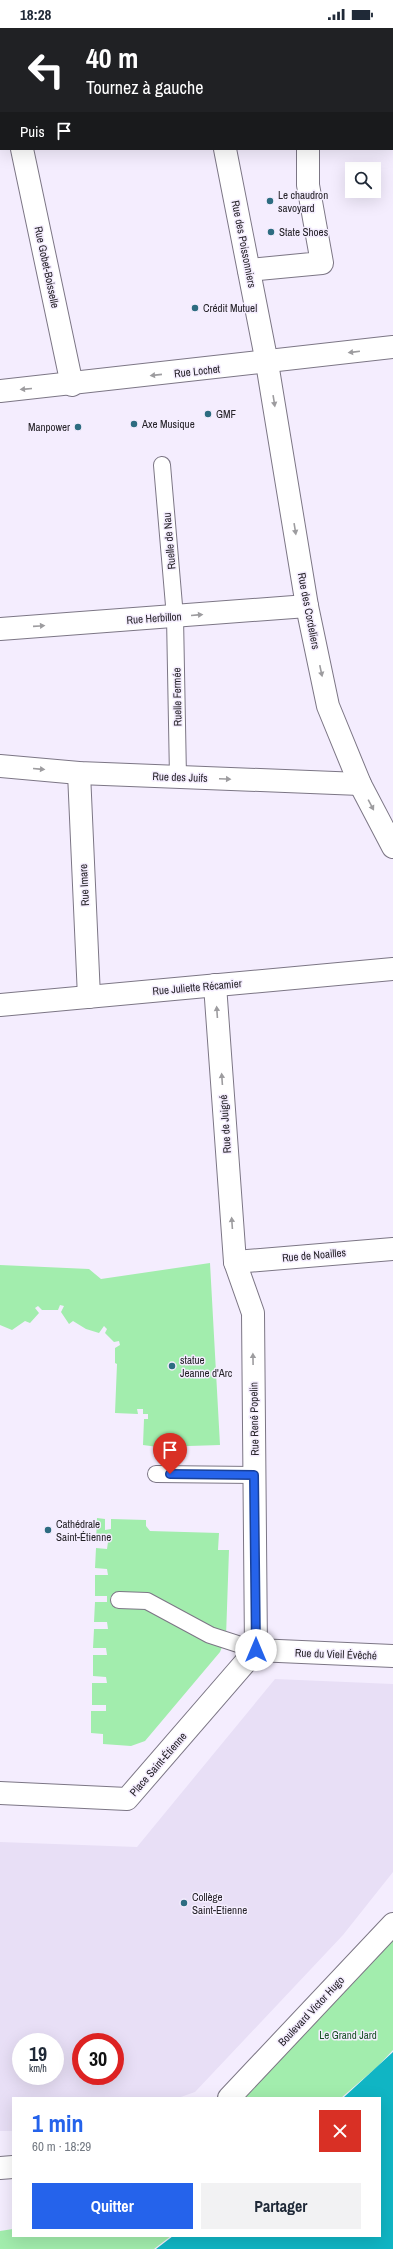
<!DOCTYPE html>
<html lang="fr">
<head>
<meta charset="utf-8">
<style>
	body { margin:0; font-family:"Archivo Narrow",sans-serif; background:#f2f2f3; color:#1f2937; height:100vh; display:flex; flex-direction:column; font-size:15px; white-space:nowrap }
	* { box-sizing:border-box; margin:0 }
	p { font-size:13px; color:#747a83 }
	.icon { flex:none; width:22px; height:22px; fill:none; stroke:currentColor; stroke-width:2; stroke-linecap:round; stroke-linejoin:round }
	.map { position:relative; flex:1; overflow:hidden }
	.panel { position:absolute; left:12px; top:2069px; width:369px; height:140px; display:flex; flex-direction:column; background:#fff; border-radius:0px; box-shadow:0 4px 16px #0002 }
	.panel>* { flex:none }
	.hud { position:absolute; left:0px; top:0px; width:393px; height:122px; box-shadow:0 4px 16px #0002; background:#202124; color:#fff; overflow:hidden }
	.fabs { position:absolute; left:345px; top:134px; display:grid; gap:8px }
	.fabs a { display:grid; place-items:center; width:36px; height:36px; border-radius:0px; background:#fff; box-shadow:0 4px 16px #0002; font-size:20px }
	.speed { position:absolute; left:12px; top:2005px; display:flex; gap:8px; font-size:20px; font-weight:700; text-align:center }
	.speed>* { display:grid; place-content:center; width:52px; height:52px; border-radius:50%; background:#fff; box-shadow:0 4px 16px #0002; line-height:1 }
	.speed small { font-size:10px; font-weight:400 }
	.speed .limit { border:6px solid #d22; background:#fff; color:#111 }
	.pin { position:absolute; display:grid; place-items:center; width:34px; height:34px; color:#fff; margin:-41px -17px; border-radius:50% 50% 50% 0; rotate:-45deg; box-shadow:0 0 4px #0007 }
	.pin .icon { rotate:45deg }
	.me { position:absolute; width:44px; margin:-22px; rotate:0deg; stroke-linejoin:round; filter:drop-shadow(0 0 3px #0008) }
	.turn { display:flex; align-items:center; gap:14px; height:84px; padding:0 20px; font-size:18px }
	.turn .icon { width:52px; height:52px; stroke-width:2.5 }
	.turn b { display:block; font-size:28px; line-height:34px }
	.then { display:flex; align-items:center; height:38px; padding:0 20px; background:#0003; gap:8px; font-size:15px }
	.round { display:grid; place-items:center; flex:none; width:42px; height:42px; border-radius:0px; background:#f2f2f3 }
	.overview { display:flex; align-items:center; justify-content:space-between; height:68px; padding:0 20px }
	h1 { font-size:24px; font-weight:800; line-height:30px; color:#2563eb }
	.primary-button { display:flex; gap:8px; margin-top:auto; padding:8px 20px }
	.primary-button a { flex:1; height:46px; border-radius:0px; background:#2563eb; color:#fff; font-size:16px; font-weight:800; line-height:46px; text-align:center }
	.primary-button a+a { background:#f2f2f3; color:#1f2937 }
	.status { display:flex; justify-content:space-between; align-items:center; height:28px; padding:0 20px; background:#fff; direction:ltr }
	.status svg { height:11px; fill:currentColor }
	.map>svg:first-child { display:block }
</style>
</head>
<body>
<div class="status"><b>18:28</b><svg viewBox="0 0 49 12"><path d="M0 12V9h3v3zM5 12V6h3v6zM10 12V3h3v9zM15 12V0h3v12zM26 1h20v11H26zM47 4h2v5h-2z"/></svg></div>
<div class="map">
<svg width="393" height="2221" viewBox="0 0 393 2221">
	<rect width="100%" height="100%" fill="#f4edfe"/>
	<path fill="#e8dff6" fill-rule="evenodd" d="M275 1651 393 1656V1844L343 1907 195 2064 178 2070H13V2103H0V1814L137 1819ZM21 2014H55V2048H21ZM81 2014H115V2048H81Z"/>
	<g fill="#a2edad">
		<polygon points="210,1235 220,1417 158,1419 143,1417 144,1391 148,1391 148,1386 143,1386 143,1381 137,1381 138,1386 115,1385 117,1336 115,1335 115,1320 120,1317 119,1313 114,1314 105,1305 107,1301 104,1298 99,1305 86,1301 73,1293 69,1296 61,1284 64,1278 60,1277 58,1282 42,1282 38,1278 35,1280 39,1285 30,1295 25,1293 12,1302 0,1297 0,1237 89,1241 101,1251"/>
		<polygon points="97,1490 105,1491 105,1502 111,1501 111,1491 146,1492 146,1498 150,1503 219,1505 218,1522 229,1522 226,1609 220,1624 145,1713 131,1718 103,1716 103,1706 91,1705 91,1683 106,1683 106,1677 92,1677 92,1655 107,1655 106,1649 93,1648 93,1627 107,1627 106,1620 93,1620 94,1601 108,1601 107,1594 94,1594 95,1574 107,1574 107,1568 95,1568 95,1547 108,1547 107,1541 95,1540 96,1520 107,1521 108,1514 96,1513"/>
		<polygon points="393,1896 393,2022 377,2039 341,2070 229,2070"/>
		<polygon points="13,2201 13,2208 171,2208 154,2221 0,2221 0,2203"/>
	</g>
	<polygon fill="#10b5c4" points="393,2024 393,2221 156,2221 173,2208 380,2208 380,2070 343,2070"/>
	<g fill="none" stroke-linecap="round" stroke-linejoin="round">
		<defs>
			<g id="lane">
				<polyline points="162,437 175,589 178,749"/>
				<polyline points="156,1446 254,1447"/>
				<polyline points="119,1572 147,1573 210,1607 256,1622"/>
			</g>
			<g id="street">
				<polyline points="197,0 197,1"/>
				<polyline points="226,1 229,0"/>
				<polyline points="0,14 1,19"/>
				<polyline points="22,121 72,357"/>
				<polyline points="225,121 267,335 307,578 328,678 360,756 393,819"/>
				<polyline points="249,242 322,235 308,157 308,121"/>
				<polyline points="0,363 393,319"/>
				<polyline points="0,601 307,578"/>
				<polyline points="0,738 79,745 360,756"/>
				<polyline points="79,745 89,969"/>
				<polyline points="215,957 235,1234 253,1285 256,1622"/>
				<polyline points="0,977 393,941"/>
				<polyline points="235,1234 393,1221"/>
				<polyline points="256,1622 393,1628"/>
				<polyline points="0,1765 127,1771 256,1622"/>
			</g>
			<g id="secondary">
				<polyline points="229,2070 393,1896"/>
				<polyline points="0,2140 13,2139"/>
			</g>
		</defs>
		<use href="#lane" stroke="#7c7685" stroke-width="18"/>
		<use href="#street" stroke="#7c7685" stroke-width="24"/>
		<use href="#secondary" stroke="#7c7685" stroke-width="24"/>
		<use href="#lane" stroke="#fff" stroke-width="16"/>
		<use href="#street" stroke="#fff" stroke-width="22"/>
		<use href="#secondary" stroke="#fff" stroke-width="22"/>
	</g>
	<defs><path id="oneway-solid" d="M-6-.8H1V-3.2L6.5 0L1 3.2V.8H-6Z"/></defs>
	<g fill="#9d9c9f">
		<use href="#oneway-solid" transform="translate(354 324) rotate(173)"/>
		<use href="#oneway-solid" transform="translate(156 347) rotate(174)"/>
		<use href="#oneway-solid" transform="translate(26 361) rotate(175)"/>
		<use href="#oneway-solid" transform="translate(274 373) rotate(81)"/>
		<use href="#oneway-solid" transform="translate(295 501) rotate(81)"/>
		<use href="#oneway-solid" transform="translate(197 587) rotate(-5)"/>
		<use href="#oneway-solid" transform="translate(39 598) rotate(-4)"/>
		<use href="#oneway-solid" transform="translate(321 643) rotate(78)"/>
		<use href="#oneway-solid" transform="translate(39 741) rotate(5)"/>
		<use href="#oneway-solid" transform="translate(225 751) rotate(2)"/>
		<use href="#oneway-solid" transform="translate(371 777) rotate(62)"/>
		<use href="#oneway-solid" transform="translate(217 984) rotate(-94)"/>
		<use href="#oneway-solid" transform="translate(222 1051) rotate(-94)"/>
		<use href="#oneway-solid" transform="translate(232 1195) rotate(-94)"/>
		<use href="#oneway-solid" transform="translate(253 1331) rotate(-91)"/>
	</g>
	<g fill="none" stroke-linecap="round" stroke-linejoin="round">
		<defs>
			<polyline id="route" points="170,1446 254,1447 256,1622"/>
		</defs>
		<use href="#route" stroke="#184099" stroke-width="10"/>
		<use href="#route" stroke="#2563eb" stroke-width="7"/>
	</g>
	<g fill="#2d6c81" stroke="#f4edfe" stroke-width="1.5">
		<circle cx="270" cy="173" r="4"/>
		<circle cx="271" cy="204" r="4"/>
		<circle cx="195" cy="280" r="4"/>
		<circle cx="208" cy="386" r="4"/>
		<circle cx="134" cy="396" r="4"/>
		<circle cx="78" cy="399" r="4"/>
		<circle cx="172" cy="1338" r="4"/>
		<circle cx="48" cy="1502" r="4"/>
		<circle cx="184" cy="1875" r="4"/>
	</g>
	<g text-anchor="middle" stroke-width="3" stroke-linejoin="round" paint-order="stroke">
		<g font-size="11" fill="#262329" stroke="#f4edfe" text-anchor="start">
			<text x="278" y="171">Le chaudron<tspan x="278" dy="13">savoyard</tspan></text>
			<text x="279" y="208">State Shoes</text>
			<text x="203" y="284">Crédit Mutuel</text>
			<text x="216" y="390">GMF</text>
			<text x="142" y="400">Axe Musique</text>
			<text x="70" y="403" text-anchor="end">Manpower</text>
			<text x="180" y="1336">statue<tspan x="180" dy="13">Jeanne d'Arc</tspan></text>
			<text x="56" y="1500">Cathédrale<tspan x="56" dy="13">Saint-Étienne</tspan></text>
			<text x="192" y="1873">Collège<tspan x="192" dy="13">Saint-Etienne</tspan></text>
		</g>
		<g font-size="11" fill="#262329" stroke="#f4edfe">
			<text transform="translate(244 216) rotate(79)" y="4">Rue des Poissonniers</text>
			<text transform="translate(47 239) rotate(78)" y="4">Rue Gobet-Boisselle</text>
			<text transform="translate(197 343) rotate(-6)" y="4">Rue Lochet</text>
			<text transform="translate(169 513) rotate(-95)" y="4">Ruelle de Nau</text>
			<text transform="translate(309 583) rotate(79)" y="4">Rue des Cordeliers</text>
			<text transform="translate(154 590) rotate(-4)" y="4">Rue Herbillon</text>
			<text transform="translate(177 669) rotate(-91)" y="4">Ruelle Fermée</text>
			<text transform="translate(180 749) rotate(2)" y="4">Rue des Juifs</text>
			<text transform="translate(84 857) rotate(-93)" y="4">Rue Imare</text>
			<text transform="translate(197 959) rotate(-5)" y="4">Rue Juliette Récamier</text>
			<text transform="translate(225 1096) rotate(-94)" y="4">Rue de Juigné</text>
			<text transform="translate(314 1227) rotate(-5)" y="4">Rue de Noailles</text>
			<text transform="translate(254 1391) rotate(-91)" y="4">Rue René Popelin</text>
			<text transform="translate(336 1626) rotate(2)" y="4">Rue du Vieil Évêché</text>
			<text transform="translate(158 1736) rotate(-49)" y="4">Place Saint-Étienne</text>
			<text transform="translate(311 1983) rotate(-47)" y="4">Boulevard Victor Hugo</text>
		</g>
		<g font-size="11" fill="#1b5228" stroke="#f4edfe">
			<text x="348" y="2011">Le Grand Jard</text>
		</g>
	</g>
</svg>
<div class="fabs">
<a><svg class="icon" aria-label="search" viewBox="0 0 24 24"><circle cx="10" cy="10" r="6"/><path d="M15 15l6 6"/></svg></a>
</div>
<div class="speed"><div>19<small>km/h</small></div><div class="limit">30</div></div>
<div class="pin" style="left:170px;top:1446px;background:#d93025"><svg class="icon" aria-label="arrive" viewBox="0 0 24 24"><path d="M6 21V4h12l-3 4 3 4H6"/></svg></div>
<svg class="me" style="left:256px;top:1622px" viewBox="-20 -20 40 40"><circle r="19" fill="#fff"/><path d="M0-13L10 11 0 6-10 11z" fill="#2563eb"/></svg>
<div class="hud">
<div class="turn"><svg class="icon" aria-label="left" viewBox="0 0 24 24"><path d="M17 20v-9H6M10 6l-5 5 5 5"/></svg><div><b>40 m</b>Tournez à gauche</div></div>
<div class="then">Puis<svg class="icon" aria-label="arrive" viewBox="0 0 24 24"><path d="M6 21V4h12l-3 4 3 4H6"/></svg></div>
</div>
<section class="panel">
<div class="overview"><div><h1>1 min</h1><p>60 m · 18:29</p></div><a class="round" style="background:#d93025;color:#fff"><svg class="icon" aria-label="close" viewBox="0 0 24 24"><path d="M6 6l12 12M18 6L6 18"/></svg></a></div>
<div class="primary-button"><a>Quitter</a><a>Partager</a></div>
</section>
</div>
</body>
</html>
